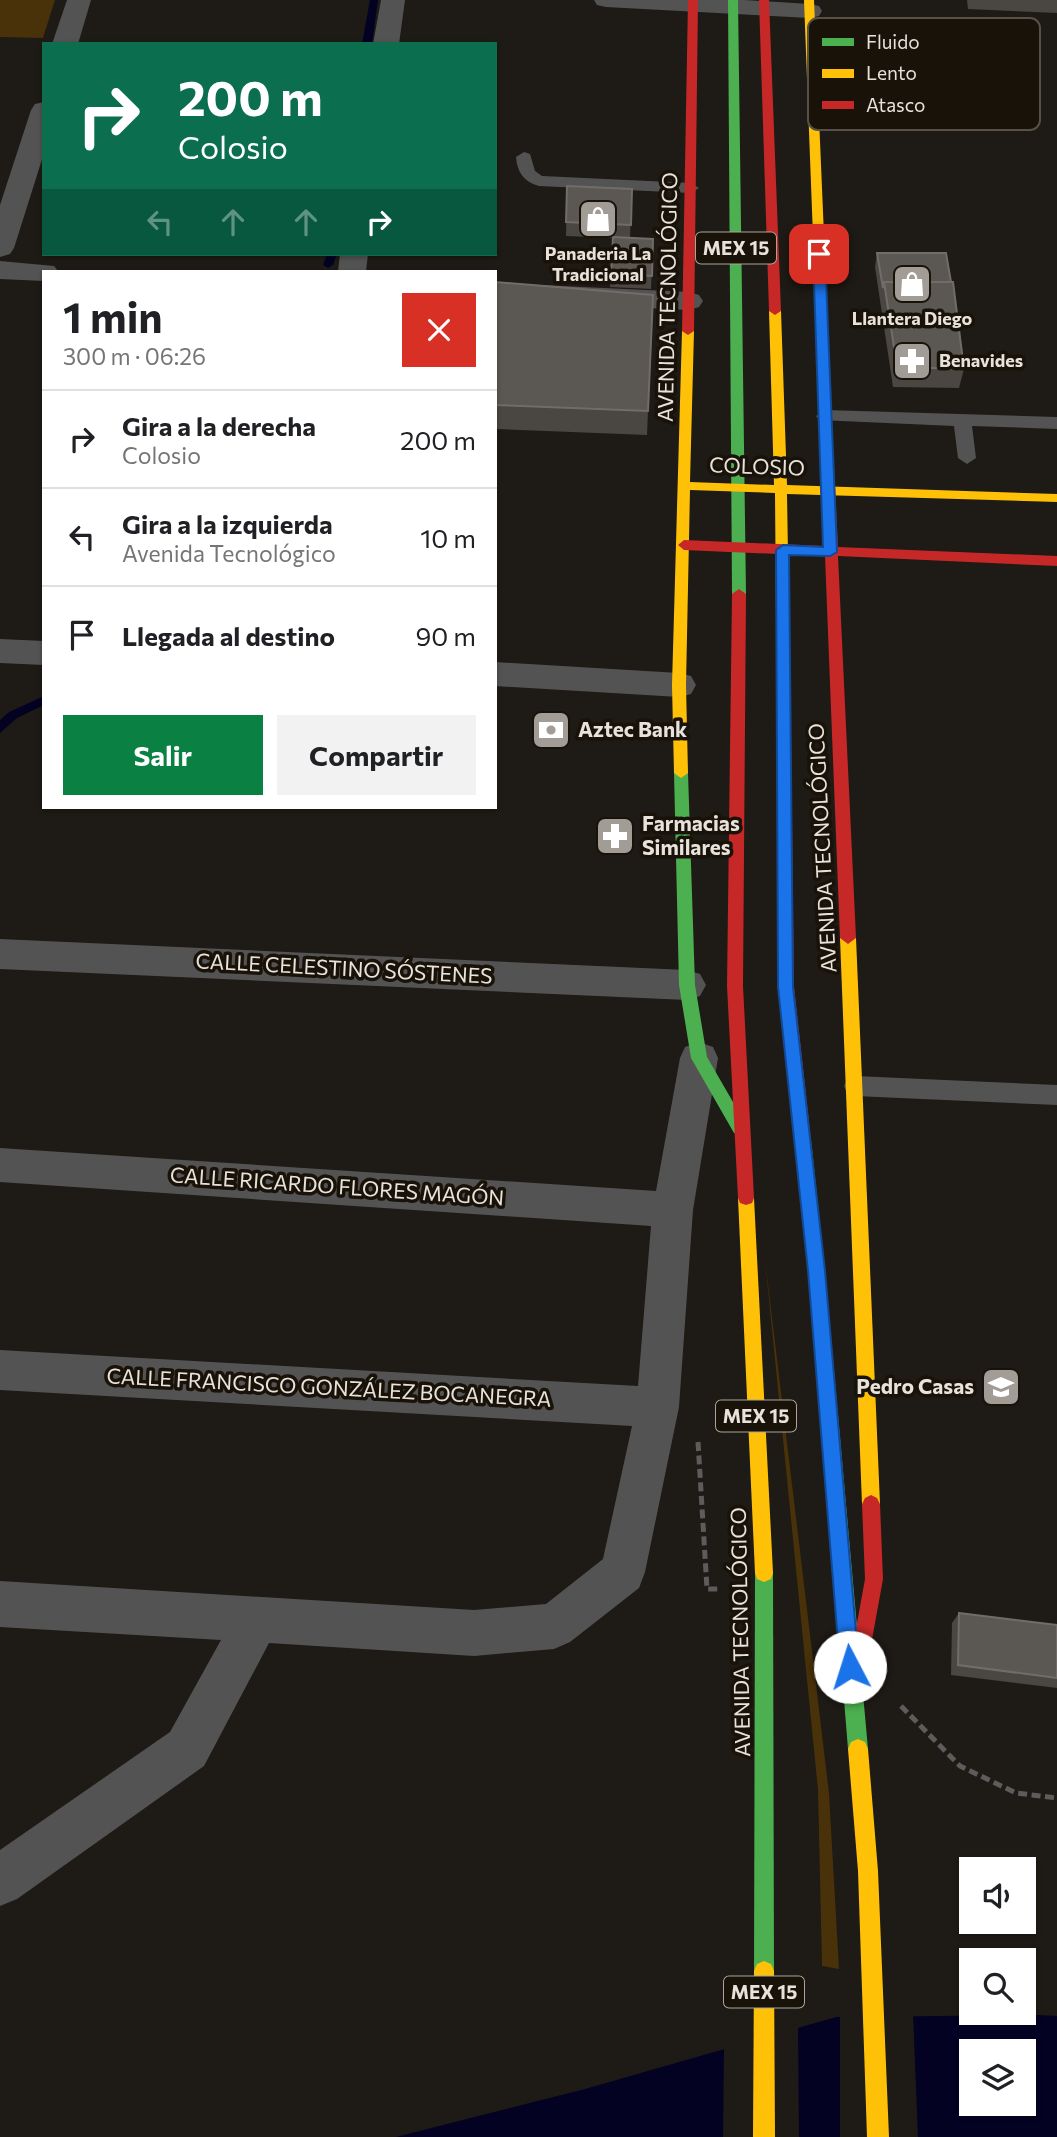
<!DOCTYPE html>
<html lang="es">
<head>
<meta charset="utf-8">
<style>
	body { margin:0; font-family:Commissioner,sans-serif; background:#f2f2f2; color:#202124; height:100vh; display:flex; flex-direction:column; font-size:26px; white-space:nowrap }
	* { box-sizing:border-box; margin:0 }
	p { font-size:23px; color:#757577 }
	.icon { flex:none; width:38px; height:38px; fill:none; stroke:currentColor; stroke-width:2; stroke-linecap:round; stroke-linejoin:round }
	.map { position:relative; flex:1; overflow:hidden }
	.details { position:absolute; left:42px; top:270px; width:455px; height:539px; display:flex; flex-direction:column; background:#fff; border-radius:0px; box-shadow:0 2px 5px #0004 }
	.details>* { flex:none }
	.top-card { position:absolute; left:42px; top:42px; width:455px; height:214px; border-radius:0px; box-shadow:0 2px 5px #0004; background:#0b6e4f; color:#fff; overflow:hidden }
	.fabs { position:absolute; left:959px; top:1857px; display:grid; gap:14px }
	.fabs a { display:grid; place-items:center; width:77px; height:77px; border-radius:0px; background:#fff; box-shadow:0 2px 5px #0004; font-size:35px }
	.pin { position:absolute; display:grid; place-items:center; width:60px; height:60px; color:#fff; margin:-30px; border-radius:14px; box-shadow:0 4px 10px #0006 }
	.me { position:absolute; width:77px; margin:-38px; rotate:355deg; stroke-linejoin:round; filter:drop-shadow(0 0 5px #0008) }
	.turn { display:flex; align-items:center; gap:24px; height:147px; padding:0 21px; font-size:32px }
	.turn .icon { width:91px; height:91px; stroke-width:2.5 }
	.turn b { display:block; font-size:49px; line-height:60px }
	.lanes { display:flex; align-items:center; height:66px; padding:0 21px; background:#0003; justify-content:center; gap:35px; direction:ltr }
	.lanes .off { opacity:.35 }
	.round { display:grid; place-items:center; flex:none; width:74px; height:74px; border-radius:0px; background:#f2f2f2 }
	.headline { display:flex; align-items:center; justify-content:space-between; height:119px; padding:0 21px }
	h1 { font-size:42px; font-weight:700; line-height:52px }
	.action { display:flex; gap:14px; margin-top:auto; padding:14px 21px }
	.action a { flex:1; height:80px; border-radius:0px; background:#0b8043; color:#fff; font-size:28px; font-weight:700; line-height:80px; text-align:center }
	.action a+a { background:#f2f2f2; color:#202124 }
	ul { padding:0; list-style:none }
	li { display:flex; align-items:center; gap:21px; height:98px; padding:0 21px; border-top:2px solid #e0e0e0 }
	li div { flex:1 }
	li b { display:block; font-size:26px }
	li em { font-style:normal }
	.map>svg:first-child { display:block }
</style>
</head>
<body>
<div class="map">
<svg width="1057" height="2137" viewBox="0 0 1057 2137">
	<rect width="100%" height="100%" fill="#1e1a15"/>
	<g fill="#493109">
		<polygon points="0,0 55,0 43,38 0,37"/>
		<polygon points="765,1259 829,1793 839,1969 822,1966 818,1790"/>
	</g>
	<path fill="#040223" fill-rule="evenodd" d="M1039 2015 1057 2016V2137H396L585 2089 836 2017ZM971 2051H1024V2104H971Z"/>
	<g fill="#1e1a15">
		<polygon points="913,2013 918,2137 840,2137 840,2014"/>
		<polygon points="798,2024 799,2137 723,2137 724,2046"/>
	</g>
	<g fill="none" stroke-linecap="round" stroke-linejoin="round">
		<g fill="#040223" fill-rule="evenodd">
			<polygon points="370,0 378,0 372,44 362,44"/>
			<polygon points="327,254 337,254 333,265 328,268 323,265"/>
			<polygon points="44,696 44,705 17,718 0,733 0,720 9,712"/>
		</g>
		<g stroke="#5d5b5b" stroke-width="5" stroke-dasharray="9 4.5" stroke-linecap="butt">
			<polyline points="698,1442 707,1589 718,1589"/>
			<polyline points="901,1706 960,1766 1016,1793 1057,1798"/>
		</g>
		<g fill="#545354" fill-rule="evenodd">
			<path d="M524 152 530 154 535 171 542 176 691 183 699 188 691 193 539 186C524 182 517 172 516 157Z"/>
			<polygon points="825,410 1057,417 1057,429 972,426 976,458 967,464 958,458 954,426 819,420 816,416"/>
			<polygon points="855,1076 1057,1085 1057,1105 855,1096 847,1093 844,1086 847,1079"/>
		</g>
		<g fill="#545354" fill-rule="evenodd">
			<polygon points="67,0 91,0 78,44 52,44"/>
			<polygon points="381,0 405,0 399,44 373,44"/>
			<polygon points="594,0 744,0 810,4 819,6 822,11 819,16 810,18 606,7 597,5"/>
			<polygon points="44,102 44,153 14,248 10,254 0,257 0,205 31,110 35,104"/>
			<polygon points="340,254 368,254 366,271 338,271"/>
			<polygon points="0,261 54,266 58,271 44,271 44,281 0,279"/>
			<polygon points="495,283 689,292 699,295 703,301 699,307 689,310 495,301"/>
			<polygon points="0,639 44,641 44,665 0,663"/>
			<polygon points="495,662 679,673 691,676 696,685 691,694 679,697 495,686"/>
			<polygon points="0,939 687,970 700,974 706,985 700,996 687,1000 0,969"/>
			<polygon points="699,1042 713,1047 718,1058 693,1210 679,1407 645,1572 639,1588 570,1642 554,1649 474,1656 269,1643 204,1766 17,1899 0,1906 0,1850 170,1732 221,1640 0,1627 0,1581 474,1610 546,1604 603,1559 632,1426 0,1390 0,1350 638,1386 651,1226 0,1182 0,1148 656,1191 680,1058 685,1047"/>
		</g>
		<g fill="#4caf50" fill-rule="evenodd">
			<polygon points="728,0 738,0 746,594 739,599 732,594"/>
			<polygon points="681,768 688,773 695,985 707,1057 748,1128 746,1133 740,1135 734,1133 691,1058 679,985 674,773"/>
			<polygon points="804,1142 810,1144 812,1149 825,1271 868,1749 865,1756 858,1759 851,1756 848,1749 809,1271 796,1149 798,1144"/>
			<polygon points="764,1564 771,1567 773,1573 774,1971 771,1978 764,1981 757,1978 754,1971 755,1573 757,1567"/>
		</g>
		<g fill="#ffc107" fill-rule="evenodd">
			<polygon points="804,0 814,0 833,447 827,451 821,447"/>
			<polygon points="775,307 781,311 787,485 1057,494 1057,502 787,494 791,738 784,743 777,738 775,493 690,490 686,685 688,773 681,778 674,773 672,685 682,331 688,327 694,331 690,482 774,485 769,311"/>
			<polygon points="848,932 856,938 880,1504 877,1510 871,1513 865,1510 862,1504 840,938"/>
			<polygon points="746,1191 752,1193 754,1198 773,1573 771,1579 764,1582 757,1579 755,1573 738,1198 740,1193"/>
			<polygon points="858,1739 865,1742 868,1749 878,1871 889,2137 867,2137 858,1871 848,1749 851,1742"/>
			<polygon points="764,1961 771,1964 774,1971 775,2137 753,2137 754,1971 757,1964"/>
		</g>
		<g fill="#c62828" fill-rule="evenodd">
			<polygon points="688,0 698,0 694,331 688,335 682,331"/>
			<polygon points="759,0 769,0 781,311 775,315 769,311"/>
			<polygon points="827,443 833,447 838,547 1057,556 1057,566 838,556 856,938 848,944 840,938 825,556 684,550 678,545 684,540 825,546 821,447"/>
			<polygon points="739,589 746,594 743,986 754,1198 752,1203 746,1205 740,1203 738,1198 727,986 732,594"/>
			<polygon points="784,733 791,738 794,987 812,1149 810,1154 804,1156 798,1154 796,1149 778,987 777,738"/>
			<polygon points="871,1495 877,1498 880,1504 883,1579 867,1667 865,1674 858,1676 851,1674 849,1667 865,1579 862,1504 865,1498"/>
		</g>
	</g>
	<g fill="#4a4642">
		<polygon points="967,0 1057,0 1057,13 968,9"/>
		<polygon points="567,186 632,189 630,238 653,239 651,289 610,287 613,238 566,236"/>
		<polygon points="877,253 964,369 959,388 893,387 875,267"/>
		<polygon points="495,282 648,411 647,435 495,429"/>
		<polygon points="959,1613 1057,1625 1057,1688 951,1675 952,1623"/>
	</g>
	<g fill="#5b5752" stroke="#716c68" stroke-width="2">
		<polygon points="567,186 632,189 631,225 566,222"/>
		<polygon points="613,237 653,239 652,276 611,274"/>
		<polygon points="877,253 946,253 951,282 884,282 883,288"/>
		<polygon points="495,282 653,295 648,411 495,405"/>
		<polygon points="884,282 953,282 964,369 897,367"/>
		<polygon points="959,1613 1057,1625 1057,1678 958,1665"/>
	</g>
	<polygon fill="#1a73e8" stroke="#114b97" stroke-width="2" points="819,250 825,254 837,552 830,556 789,555 793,987 825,1271 859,1667 856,1674 850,1677 843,1674 840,1667 808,1271 778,987 776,550 783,545 823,547 813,254"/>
	<defs>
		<symbol id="shop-square" viewBox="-11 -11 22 22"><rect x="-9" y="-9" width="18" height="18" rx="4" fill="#a19c96" stroke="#181208"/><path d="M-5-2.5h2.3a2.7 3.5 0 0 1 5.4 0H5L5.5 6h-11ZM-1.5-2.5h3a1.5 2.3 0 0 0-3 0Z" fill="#fff"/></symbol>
		<symbol id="pharmacy-square" viewBox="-11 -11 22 22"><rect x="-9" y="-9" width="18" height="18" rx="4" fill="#a19c96" stroke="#181208"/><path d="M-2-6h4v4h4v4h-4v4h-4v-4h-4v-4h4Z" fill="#fff"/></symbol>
		<symbol id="bank-square" viewBox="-11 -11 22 22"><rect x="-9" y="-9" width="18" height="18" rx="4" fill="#a19c96" stroke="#181208"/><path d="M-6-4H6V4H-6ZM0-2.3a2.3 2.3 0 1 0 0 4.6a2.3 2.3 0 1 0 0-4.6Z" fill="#fff"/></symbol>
		<symbol id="school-square" viewBox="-11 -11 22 22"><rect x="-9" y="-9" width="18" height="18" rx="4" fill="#a19c96" stroke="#181208"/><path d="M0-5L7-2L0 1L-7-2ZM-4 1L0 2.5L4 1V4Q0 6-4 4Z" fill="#fff"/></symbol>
	</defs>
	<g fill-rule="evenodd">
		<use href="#shop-square" x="576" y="197" width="44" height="44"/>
		<use href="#shop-square" x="890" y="262" width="44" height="44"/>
		<use href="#pharmacy-square" x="890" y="339" width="44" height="44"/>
		<use href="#bank-square" x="529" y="708" width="44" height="44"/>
		<use href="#pharmacy-square" x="593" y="814" width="44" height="44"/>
		<use href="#school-square" x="979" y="1365" width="44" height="44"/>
	</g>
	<g text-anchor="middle" stroke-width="7" stroke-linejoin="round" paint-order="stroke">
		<g font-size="18" font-weight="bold" fill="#e7e2db" stroke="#181208">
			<text x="598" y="260">Panaderia La<tspan x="598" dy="21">Tradicional</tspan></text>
			<text x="912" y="325">Llantera Diego</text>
			<text x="939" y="367" text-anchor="start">Benavides</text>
		</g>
		<g fill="#181208" stroke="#a9a49c" stroke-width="2">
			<rect x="696" y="232.5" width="80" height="31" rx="5"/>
			<rect x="716" y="1400.5" width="80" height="31" rx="5"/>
			<rect x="724" y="1976.5" width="80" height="31" rx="5"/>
		</g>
		<g font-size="19" font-weight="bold" fill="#e7e2db">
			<text x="736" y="255">MEX 15</text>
			<text x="756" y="1423">MEX 15</text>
			<text x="764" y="1999">MEX 15</text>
		</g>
		<g font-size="21" fill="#e7e2db" stroke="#181208">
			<text transform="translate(668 297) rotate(-89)" y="7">AVENIDA TECNOLÓGICO</text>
			<text transform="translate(757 467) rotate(2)" y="7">COLOSIO</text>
			<text transform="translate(823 848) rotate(-93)" y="7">AVENIDA TECNOLÓGICO</text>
			<text transform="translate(344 969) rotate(3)" y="7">CALLE CELESTINO SÓSTENES</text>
			<text transform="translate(337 1187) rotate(4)" y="7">CALLE RICARDO FLORES MAGÓN</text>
			<text transform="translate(329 1388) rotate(3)" y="7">CALLE FRANCISCO GONZÁLEZ BOCANEGRA</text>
			<text transform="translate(741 1632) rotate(-91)" y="7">AVENIDA TECNOLÓGICO</text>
		</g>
		<g font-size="21" font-weight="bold" fill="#e7e2db" stroke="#181208" text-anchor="start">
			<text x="578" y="737">Aztec Bank</text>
			<text x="642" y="831">Farmacias<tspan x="642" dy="24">Similares</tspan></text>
			<text x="974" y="1394" text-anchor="end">Pedro Casas</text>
		</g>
	</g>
	<rect x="808" y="18" width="232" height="112" rx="10" fill="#181208" stroke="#565047" stroke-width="2"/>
	<rect x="822" y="38" width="32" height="8" fill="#4caf50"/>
	<rect x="822" y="69" width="32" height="9" fill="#ffc107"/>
	<rect x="822" y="101" width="32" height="8" fill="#c62828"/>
	<g font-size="19" fill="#e7e2db">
		<text x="866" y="49">Fluido</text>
		<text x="866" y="80">Lento</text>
		<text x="866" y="112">Atasco</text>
	</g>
</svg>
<div class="fabs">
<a><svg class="icon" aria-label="sound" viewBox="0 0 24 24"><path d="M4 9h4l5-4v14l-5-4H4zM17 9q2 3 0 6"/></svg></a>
<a><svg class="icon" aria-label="search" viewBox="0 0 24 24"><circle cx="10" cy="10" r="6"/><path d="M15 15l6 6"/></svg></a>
<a><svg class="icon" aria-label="layers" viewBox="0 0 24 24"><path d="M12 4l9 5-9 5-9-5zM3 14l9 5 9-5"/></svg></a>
</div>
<div class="pin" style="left:819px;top:254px;background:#d93025"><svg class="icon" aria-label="arrive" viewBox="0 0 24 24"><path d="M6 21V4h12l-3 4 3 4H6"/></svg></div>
<svg class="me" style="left:850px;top:1667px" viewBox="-20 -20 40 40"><circle r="19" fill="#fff"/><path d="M0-13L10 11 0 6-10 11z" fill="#1a73e8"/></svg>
<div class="top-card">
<div class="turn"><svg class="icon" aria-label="right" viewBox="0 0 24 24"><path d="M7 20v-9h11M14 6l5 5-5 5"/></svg><div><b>200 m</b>Colosio</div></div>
<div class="lanes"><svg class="icon off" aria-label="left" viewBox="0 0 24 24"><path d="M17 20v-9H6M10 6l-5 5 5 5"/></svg><svg class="icon off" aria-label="ahead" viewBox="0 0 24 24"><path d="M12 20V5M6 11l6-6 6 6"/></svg><svg class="icon off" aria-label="ahead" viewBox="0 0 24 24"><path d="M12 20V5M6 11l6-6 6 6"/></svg><svg class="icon" aria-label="right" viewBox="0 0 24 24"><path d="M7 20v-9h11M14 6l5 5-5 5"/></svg></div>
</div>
<section class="details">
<div class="headline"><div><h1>1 min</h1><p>300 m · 06:26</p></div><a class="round" style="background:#d93025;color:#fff"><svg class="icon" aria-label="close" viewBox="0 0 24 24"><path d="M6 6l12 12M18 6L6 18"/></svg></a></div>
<ul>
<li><svg class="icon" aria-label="right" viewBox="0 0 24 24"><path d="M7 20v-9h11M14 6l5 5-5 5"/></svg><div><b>Gira a la derecha</b><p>Colosio</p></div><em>200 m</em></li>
<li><svg class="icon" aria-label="left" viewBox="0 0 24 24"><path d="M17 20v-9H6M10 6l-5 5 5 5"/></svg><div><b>Gira a la izquierda</b><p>Avenida Tecnológico</p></div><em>10 m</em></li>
<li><svg class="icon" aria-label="arrive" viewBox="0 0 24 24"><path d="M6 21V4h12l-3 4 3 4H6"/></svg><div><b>Llegada al destino</b></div><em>90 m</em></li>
</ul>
<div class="action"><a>Salir</a><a>Compartir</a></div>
</section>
</div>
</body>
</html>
